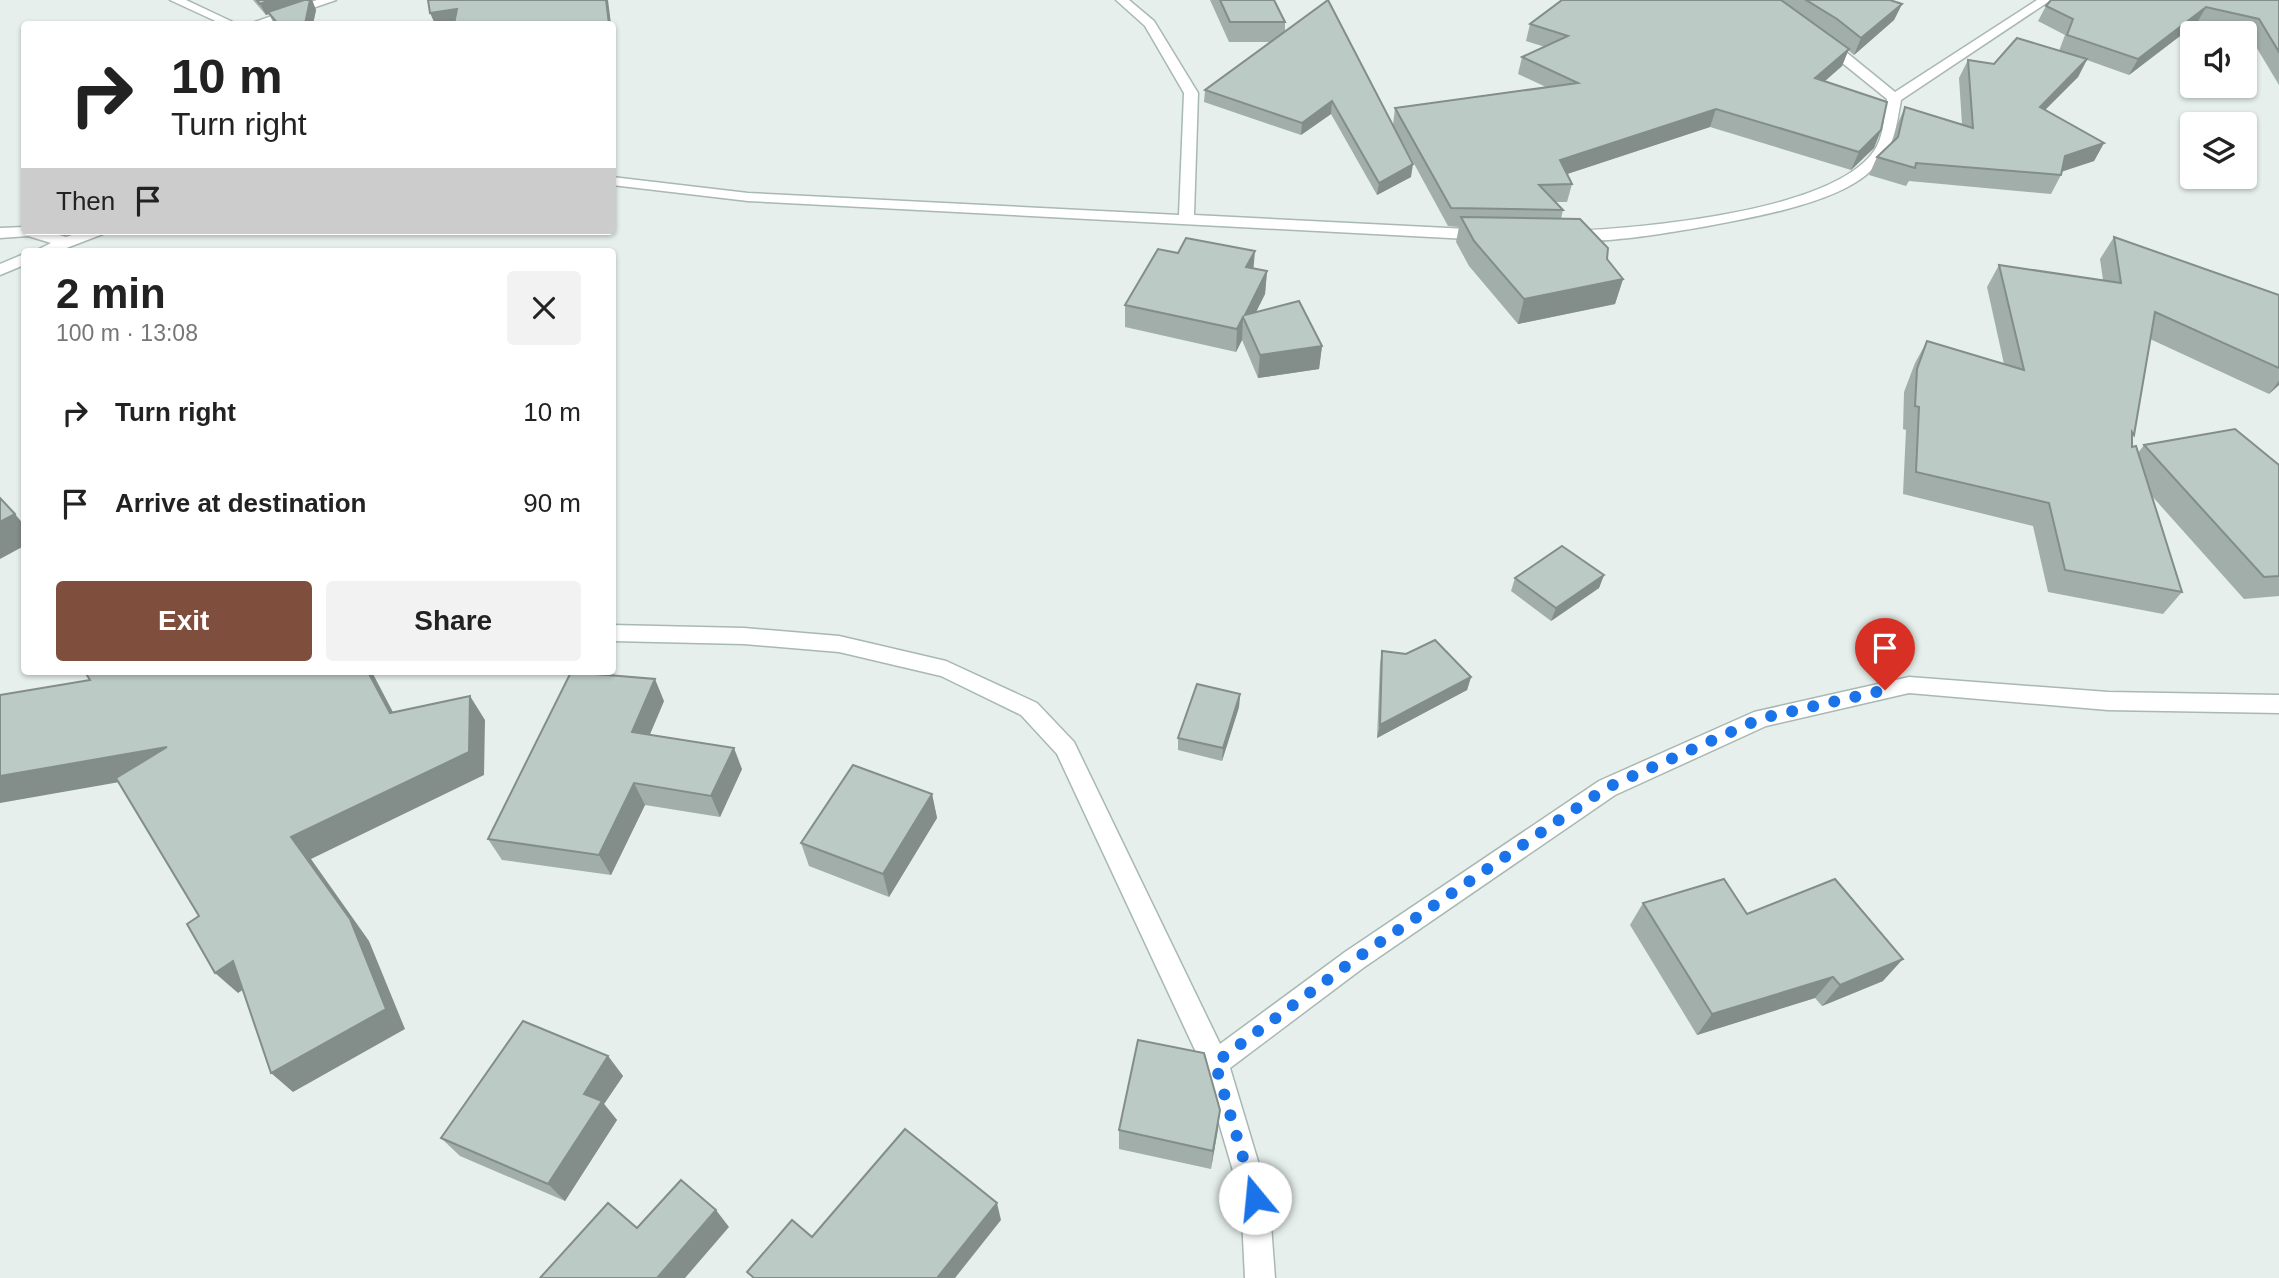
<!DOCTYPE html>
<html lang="en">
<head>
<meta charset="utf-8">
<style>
	body { margin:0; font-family:Helvetica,sans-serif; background:#f2f2f2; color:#222; height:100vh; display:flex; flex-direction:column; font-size:26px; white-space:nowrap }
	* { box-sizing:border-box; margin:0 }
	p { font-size:23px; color:#767676 }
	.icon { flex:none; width:38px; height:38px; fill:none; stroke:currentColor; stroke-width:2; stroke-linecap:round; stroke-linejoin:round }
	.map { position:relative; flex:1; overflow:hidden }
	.details { position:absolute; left:21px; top:248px; width:595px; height:427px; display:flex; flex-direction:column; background:#fff; border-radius:7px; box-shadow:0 2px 5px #0004 }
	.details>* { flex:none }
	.banner { position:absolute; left:21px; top:21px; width:595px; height:214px; border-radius:7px; box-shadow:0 2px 5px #0004; background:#fff; color:#222; overflow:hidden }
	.fabs { position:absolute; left:2180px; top:21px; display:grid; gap:14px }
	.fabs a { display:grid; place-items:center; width:77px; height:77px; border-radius:7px; background:#fff; box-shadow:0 2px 5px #0004; font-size:35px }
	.pin { position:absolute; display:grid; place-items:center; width:60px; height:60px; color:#fff; margin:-72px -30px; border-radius:50% 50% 50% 0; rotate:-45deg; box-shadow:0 0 7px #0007 }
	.pin .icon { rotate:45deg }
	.me { position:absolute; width:77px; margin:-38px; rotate:343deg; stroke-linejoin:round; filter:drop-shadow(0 0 5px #0008) }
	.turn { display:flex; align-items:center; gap:24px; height:147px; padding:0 35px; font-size:32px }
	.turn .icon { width:91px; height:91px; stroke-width:2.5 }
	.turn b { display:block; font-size:49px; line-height:60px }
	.then { display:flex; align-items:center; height:66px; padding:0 35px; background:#0003; gap:14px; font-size:26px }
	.round { display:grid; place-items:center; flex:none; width:74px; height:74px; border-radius:7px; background:#f2f2f2 }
	.head { display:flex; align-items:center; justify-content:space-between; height:119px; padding:0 35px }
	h1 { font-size:42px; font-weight:700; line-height:52px }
	.primary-button { display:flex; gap:14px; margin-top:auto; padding:14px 35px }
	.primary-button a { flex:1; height:80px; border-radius:7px; background:#804e3d; color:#fff; font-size:28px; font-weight:700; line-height:80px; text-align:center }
	.primary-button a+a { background:#f2f2f2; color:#222 }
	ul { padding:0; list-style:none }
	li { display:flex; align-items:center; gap:21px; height:91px; padding:0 35px }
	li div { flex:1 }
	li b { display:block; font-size:26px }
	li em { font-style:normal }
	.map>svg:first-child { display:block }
</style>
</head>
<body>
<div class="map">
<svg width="2279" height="1278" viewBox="0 0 2279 1278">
	<rect width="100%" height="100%" fill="#e6efeb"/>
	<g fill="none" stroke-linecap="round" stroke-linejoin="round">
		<defs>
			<g id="minor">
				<polygon points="170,0 186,0 237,24 222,24"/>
				<polygon points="317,0 336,0 266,24 249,24"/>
				<polygon points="1116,0 1129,0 1154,21 1198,93 1194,215 1487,230 1495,235 1487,240 748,201 612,185 612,177 748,193 1179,215 1184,93 1145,26"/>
				<path d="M2037 0H2051L1901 100C1895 134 1894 151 1866 175 1845 192 1813 202 1787 209 1756 218 1579 254 1560 236L1568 231C1636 229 1842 212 1877 146 1884 133 1884 114 1887 99L1820 45V39H1830L1895 92Z"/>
				<polygon points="24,227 24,231 45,231 66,237 84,231 106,231 103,234 56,252 33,252 51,243 28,236 0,238 0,228"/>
				<polygon points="24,254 24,265 0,275 0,264"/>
				<polygon points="612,625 744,628 839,636 946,661 1037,703 1074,742 1220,1044 1345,952 1599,781 1754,712 1909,677 2108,692 2279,695 2279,713 2108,710 1909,693 1766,726 1615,795 1363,968 1230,1068 1269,1198 1275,1278 1245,1278 1241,1198 1202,1065 1057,754 1021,715 941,676 839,652 744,644 612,641"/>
			</g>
		</defs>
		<use href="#minor" stroke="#a8b8b2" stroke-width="3"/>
		<use href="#minor" fill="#fff" fill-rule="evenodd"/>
	</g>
	<g fill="#a1aea9">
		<polygon points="253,0 312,0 316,10 313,24 274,24 269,14 266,15"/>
		<polygon points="1210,0 1274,0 1285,22 1285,32 1393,125 1395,108 1546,87 1518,74 1522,57 1545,47 1526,41 1530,24 1562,0 1890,0 1902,4 1894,20 1854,55 1848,50 1842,66 1825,81 1881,130 1874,148 1851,170 1710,127 1567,174 1572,184 1567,202 1556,202 1563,210 1561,219 1607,259 1623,279 1615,304 1518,324 1469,266 1456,242 1459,227 1448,226 1400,138 1411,177 1377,195 1331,114 1301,135 1204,102 1205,90 1270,42 1229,42"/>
		<polygon points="2279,0 2279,85 2249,35 2197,23 2129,75 2087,60 2078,77 2045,110 2104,143 2094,161 2062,171 2061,175 2051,194 1909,181 1906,186 1869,175 1877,157 1893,142 1897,125 1905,107 1962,124 1959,78 1968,60 1994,64 2059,51 2065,35 2038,21 2046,6"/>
		<polygon points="2114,237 2279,295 2279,385 2269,394 2150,339 2134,435 2132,438 2132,447 2138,453 2144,445 2279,465 2279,596 2244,599 2151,495 2182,592 2163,614 2048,592 2033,526 1903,494 1906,430 1903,429 1904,392 1915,363 1927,341 2004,364 1987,287 1999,265 2103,280 2100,259"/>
		<polygon points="1253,268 1267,271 1265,294 1256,312 1322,346 1319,369 1258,378 1242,340 1236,352 1125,327 1125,305"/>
		<polygon points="1604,575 1599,588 1551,621 1511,591 1515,578"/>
		<polygon points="1382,651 1471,677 1467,690 1377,738 1380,664"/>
		<polygon points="1240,694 1239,707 1222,761 1178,750 1178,738"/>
		<polygon points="664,701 650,734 742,769 720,817 645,805 611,875 502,860 488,839"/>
		<polygon points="932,794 937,818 889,897 809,866 801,843"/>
		<polygon points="1643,903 1747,914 1883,981 1822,1006 1815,998 1697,1035 1630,925"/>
		<polygon points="608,1056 623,1076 604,1104 617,1120 565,1201 460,1156 441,1138"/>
		<polygon points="1220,1110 1211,1169 1119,1149 1119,1130"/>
	</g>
	<g fill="#838d89">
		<polygon points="270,0 309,0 266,15 260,4"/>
		<polygon points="310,0 312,0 316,10 313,24 305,24"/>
		<polygon points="606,0 608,0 611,24 609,24"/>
		<polygon points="1902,4 1894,20 1854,55 1861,38"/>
		<polygon points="2206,7 2197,23 2129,75 2138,59"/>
		<polygon points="457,9 462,20 435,24 430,13"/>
		<polygon points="612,33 616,61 612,61"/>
		<polygon points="1849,49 1842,66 1809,95 1815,78"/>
		<polygon points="2087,59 2078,77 2030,125 2040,107"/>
		<polygon points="1332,101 1331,114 1301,135 1302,123"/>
		<polygon points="1716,109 1710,127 1555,178 1560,160"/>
		<polygon points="1881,130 1874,148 1851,170 1859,152"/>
		<polygon points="2104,143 2094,161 2055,174 2065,156"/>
		<polygon points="1413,164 1411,177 1377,195 1379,183"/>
		<polygon points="1255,251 1253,274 1246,267"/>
		<polygon points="1267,271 1265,294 1248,328 1245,315"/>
		<polygon points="1623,279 1615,304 1518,324 1524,299"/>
		<polygon points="1243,317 1242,340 1236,352 1237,329"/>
		<polygon points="1322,346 1319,369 1258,378 1260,355"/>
		<polygon points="2279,381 2279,385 2269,394"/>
		<polygon points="15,514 24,525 24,546 0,559 0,522"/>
		<polygon points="1604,575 1599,588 1551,621 1556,608"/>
		<polygon points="368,672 372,672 406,737 390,713"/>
		<polygon points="1471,677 1467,690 1377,738 1380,725"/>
		<polygon points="655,679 664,701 642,753 632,732"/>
		<polygon points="1240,694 1239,707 1222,761 1223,748"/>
		<polygon points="470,696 485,720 484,775 311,859 369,941 405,1029 293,1092 271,1073 291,837"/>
		<polygon points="167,747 188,770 0,803 0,776"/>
		<polygon points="734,748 742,769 720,817 711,796"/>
		<polygon points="634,783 645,805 611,875 599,855"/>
		<polygon points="932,794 937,818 889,897 883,874"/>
		<polygon points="1903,959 1883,981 1822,1006 1840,985"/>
		<polygon points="233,961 255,982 238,993 215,973"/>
		<polygon points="1833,977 1815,998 1697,1035 1712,1014"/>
		<polygon points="608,1056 623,1076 604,1104 617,1120 565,1201 548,1184 584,1094"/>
		<polygon points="1220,1110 1218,1129 1211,1169 1213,1151"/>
		<polygon points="997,1203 1001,1220 955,1278 937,1278"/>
		<polygon points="716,1210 729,1227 685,1278 657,1278"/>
	</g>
	<g fill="#bbcac4" stroke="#838d89" stroke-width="2">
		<polygon points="257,0 270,0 260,4"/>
		<polygon points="304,0 310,0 305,24 278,24 268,12"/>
		<polygon points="428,0 606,0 609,24 454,24 457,9 430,13"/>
		<polygon points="1220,0 1274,0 1285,22 1230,22"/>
		<polygon points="1328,0 1413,164 1379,183 1332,101 1302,123 1205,90"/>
		<polygon points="1562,0 1781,0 1849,49 1815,78 1887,102 1881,130 1859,152 1716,109 1560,160 1572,184 1539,185 1563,210 1451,208 1395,108 1578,83 1522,57 1568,36 1530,24"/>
		<polygon points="1806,0 1890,0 1902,4 1861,38 1837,19"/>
		<polygon points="2051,0 2279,0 2279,52 2259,19 2206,7 2138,59 2067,35 2073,19 2046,6"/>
		<polygon points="2017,38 2087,59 2040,107 2104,143 2065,156 2061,175 1916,163 1915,168 1877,157 1898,137 1905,107 1973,128 1968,60 1994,64"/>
		<polygon points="1461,217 1580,219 1608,248 1607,259 1623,279 1524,299 1474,241"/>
		<polygon points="2114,237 2279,295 2279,368 2155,312 2134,435 2132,432 2132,447 2136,446 2182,592 2065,570 2049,503 1916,472 1919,407 1915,406 1917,369 1927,341 2024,370 1999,265 2121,283"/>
		<polygon points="1186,238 1255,251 1246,267 1267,271 1245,315 1299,301 1322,346 1260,355 1243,317 1237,329 1125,305 1158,249 1178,253"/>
		<polygon points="2235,429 2279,465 2279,576 2264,577 2144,445"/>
		<polygon points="0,498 15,514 0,522"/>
		<polygon points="1562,546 1604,575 1556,608 1515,578"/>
		<polygon points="1435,640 1471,677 1380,725 1382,651 1406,654"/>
		<polygon points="85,672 368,672 390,713 470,696 469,752 291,837 350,919 386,1009 271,1073 233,961 215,973 187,924 199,916 116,778 167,747 0,776 0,695 90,680"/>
		<polygon points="571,672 655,679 632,732 734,748 711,796 634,783 599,855 488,839"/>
		<polygon points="1197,684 1240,694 1223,748 1178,738"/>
		<polygon points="853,765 932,794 883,874 801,843"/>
		<polygon points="1724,879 1747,914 1835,879 1903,959 1840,985 1833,977 1712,1014 1643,903"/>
		<polygon points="523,1021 608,1056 584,1094 602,1101 548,1184 441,1138"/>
		<polygon points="1138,1040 1204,1053 1220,1110 1213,1151 1119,1130"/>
		<polygon points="905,1129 997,1203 937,1278 754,1278 747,1272 792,1220 812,1237"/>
		<polygon points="681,1180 716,1210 657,1278 540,1278 608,1203 637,1228"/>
	</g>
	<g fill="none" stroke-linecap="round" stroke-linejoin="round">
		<polyline stroke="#1a73e8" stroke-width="12" stroke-dasharray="0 21.6" points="1255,1198 1215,1063 1354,960 1606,788 1762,718 1885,690"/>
	</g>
</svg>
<div class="fabs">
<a><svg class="icon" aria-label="sound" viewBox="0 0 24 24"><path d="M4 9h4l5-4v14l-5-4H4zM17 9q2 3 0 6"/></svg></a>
<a><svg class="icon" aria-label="layers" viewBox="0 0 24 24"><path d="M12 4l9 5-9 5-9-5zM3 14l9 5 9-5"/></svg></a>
</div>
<div class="pin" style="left:1885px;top:690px;background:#d93025"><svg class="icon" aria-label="arrive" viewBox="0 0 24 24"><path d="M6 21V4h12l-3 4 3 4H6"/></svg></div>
<svg class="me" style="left:1255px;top:1198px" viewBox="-20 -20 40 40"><circle r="19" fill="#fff"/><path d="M0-13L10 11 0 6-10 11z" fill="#1a73e8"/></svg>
<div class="banner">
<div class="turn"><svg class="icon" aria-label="right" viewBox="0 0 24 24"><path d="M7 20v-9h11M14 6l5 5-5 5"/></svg><div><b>10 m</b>Turn right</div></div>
<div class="then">Then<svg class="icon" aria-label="arrive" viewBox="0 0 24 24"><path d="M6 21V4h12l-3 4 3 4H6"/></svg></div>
</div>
<section class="details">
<div class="head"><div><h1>2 min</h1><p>100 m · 13:08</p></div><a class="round"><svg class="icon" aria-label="close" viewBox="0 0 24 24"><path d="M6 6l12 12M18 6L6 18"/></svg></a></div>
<ul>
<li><svg class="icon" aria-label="right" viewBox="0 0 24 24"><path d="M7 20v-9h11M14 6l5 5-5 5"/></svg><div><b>Turn right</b></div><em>10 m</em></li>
<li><svg class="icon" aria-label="arrive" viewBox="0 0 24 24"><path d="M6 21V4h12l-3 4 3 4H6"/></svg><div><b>Arrive at destination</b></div><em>90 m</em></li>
</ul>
<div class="primary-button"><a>Exit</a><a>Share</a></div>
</section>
</div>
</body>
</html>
